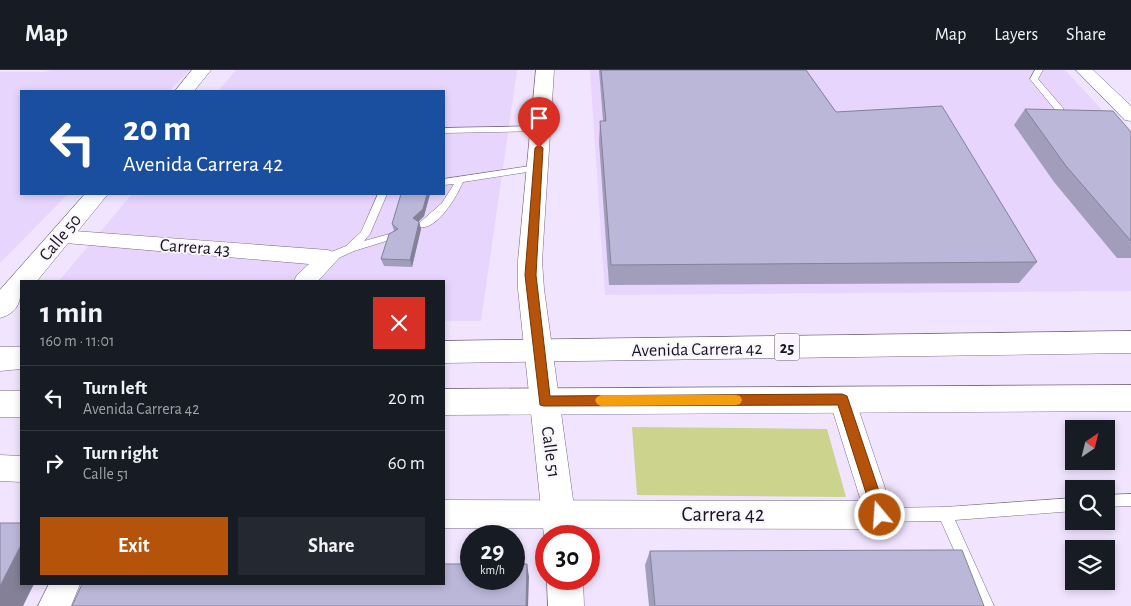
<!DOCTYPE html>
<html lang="en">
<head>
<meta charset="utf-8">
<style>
	body { margin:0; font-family:"Alegreya Sans",sans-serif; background:#242831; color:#f1f3f6; height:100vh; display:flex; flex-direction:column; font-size:19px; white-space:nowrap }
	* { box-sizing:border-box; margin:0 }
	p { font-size:16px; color:#9ea1a6 }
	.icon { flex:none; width:28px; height:28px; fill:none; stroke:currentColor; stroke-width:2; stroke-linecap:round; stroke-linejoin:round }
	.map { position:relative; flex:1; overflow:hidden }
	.drawer { position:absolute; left:20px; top:210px; width:425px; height:305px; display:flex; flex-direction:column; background:#171b24; border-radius:0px; box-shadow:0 2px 8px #0003 }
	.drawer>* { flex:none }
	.top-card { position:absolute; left:20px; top:20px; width:425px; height:105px; border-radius:0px; box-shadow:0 2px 8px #0003; background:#1a4fa0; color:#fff; overflow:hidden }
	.needle { width:32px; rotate:35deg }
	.fabs { position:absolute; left:1065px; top:350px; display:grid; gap:10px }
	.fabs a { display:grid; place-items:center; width:50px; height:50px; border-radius:0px; background:#171b24; box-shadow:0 2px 8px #0003; font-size:25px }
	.speed { position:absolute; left:460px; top:455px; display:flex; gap:10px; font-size:25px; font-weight:700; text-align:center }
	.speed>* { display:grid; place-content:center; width:65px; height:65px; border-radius:50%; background:#171b24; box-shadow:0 2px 8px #0003; line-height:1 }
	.speed small { font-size:12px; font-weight:400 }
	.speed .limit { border:8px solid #d22; background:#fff; color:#111 }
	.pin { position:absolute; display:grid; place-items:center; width:42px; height:42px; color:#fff; margin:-51px -21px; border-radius:50% 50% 50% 0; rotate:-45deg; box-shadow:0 0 5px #0007 }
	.pin .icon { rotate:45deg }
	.me { position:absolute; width:55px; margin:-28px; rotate:342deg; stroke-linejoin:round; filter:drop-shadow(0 0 4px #0008) }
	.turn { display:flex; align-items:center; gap:18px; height:105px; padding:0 20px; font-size:22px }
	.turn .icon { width:65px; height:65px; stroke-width:2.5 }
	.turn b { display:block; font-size:35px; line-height:42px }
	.round { display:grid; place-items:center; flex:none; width:52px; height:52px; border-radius:0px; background:#242831 }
	.headline { display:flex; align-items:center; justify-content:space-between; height:85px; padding:0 20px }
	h1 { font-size:30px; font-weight:600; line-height:38px }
	.action { display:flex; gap:10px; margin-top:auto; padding:10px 20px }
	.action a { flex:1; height:58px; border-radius:0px; background:#b45309; color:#fff; font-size:20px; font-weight:600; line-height:58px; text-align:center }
	.action a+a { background:#242831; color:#f1f3f6 }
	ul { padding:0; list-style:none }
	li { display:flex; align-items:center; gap:15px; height:65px; padding:0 20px; border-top:1px solid #363941 }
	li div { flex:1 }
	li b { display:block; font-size:19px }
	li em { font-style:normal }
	header { display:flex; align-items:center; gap:30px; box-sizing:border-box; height:70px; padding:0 25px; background:#171b24; border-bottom:1px solid #363941 }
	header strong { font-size:24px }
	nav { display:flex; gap:28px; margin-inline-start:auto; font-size:18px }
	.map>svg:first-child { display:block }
</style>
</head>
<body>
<header>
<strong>Map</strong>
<nav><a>Map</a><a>Layers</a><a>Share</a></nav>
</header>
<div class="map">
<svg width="1131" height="536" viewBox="0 0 1131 536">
	<rect width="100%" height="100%" fill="#f0e4fe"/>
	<g fill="#e8d5fd">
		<polygon points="52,0 190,0 169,21 21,21 21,124 68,124 0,193 0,2 43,2"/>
		<polygon points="236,0 517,0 481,251 444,251 444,211 59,211 132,124 444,124 444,21 218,21"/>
		<polygon points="590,0 1065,0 1131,71 1131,221 605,225"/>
	</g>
	<polygon fill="#cbd38d" points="632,357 827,359 846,427 637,425"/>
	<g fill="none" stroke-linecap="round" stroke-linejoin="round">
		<defs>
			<g id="service">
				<polygon points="1035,0 1043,0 1038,9 1063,38 1063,42 1057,42 1030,9"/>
				<polygon points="540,56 544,59 543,61 444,63 444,58"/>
				<path d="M537 95 540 96V100L463 112C457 126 437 161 419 157L417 155 442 133 454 114 444 115V109Z"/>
				<polygon points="378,124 387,124 370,164 364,171 393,163 396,164 398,166 396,168 354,181 332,191 324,191 323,188 324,185 346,176 361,162"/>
				<polygon points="1131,424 1131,436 1106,437 1106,425"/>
				<polygon points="1074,428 1074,441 955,450 994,536 979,536 941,451 880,452 875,450 873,445 875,440 880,438 945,437"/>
			</g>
			<g id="minor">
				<polygon points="1076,0 1093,0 1131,36 1131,51 1125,50"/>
				<polygon points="61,160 328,180 336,183 339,188 318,211 294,211 297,205 309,194 54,172 51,167 54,162"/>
				<polygon points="842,318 851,321 855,329 894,445 890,455 880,459 444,458 444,430 861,431 829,329 833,321"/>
				<polygon points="0,385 21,386 21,412 0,411"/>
				<polygon points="49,514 80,514 71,536 38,536"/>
			</g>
			<g id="tertiary">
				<polygon points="192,0 211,0 194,21 175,21"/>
				<polygon points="536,0 554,0 542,191 544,219 578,466 546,466 546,472 544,466 518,219 518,191"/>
				<path d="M85 124H108L37 211H21C21 230 20 242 0 248V220Z"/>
				<polygon points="547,509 583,509 584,536 548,536"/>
			</g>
			<g id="trunk">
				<polygon points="1131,261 1131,283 444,293 444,271"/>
				<polygon points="0,277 21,277 21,299 0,301"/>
				<polygon points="1131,315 1131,341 444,345 444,319"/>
				<rect x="0" y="321" width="21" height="26"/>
			</g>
		</defs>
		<use href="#service" stroke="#776a87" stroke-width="1"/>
		<use href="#minor" stroke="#776a87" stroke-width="1"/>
		<use href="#tertiary" stroke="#776a87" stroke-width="1"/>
		<use href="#trunk" stroke="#776a87" stroke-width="1"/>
		<use href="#service" fill="#fff" fill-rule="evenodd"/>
		<use href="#minor" fill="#fff" fill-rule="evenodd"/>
		<use href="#tertiary" fill="#fff" fill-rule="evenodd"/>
		<use href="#trunk" fill="#fff" fill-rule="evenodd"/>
	</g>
	<g fill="#a19dbb">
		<polygon points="599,0 806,0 836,42 1037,192 1019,213 609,215 599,72 600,51 603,51"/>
		<polygon points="1025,39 1131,62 1131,188 1117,188 1054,112 1014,55"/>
		<polygon points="401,124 430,124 424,146 419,151 421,159 412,197 384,196 381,189 394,161 392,154"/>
		<polygon points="650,481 984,536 649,536 645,495"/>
	</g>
	<g fill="#838098">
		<polygon points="427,124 430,124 424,146 415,155 413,148"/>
		<polygon points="419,152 421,159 412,197 410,190"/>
		<polygon points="21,475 21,514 34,514 23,536 0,536 0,516"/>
		<polygon points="527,494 529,507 528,536 526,536"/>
	</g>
	<g fill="#bbb7d9" stroke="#838098">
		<polygon points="601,0 806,0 836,42 942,36 1037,192 611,195 600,51 606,51"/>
		<polygon points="1025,39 1113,41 1131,62 1131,171 1066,96"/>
		<polygon points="401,124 427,124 423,139 413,148 419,152 410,190 381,189 389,164 398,159 392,154"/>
		<polygon points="0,453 21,453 21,475 0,516"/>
		<polygon points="962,480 984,536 655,536 650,481"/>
		<polygon points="444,494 471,494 471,509 514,509 514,494 527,494 526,536 72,536 82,514 444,514"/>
	</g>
	<polygon fill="#b45309" stroke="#753606" points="539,75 543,78 536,205 550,326 842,324 847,326 887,445 885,450 880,452 875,450 873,445 838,335 544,336 540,335 525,205 535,78"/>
	<polygon fill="#f59e0b" points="601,325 736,325 740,326 742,330 740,334 736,335 601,336 597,334 595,330 597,327"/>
	<g text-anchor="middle" stroke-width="4" stroke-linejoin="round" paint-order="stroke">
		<rect fill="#f8f5fc" stroke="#5d5862" stroke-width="1" x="774.5" y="263.5" width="25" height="27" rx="4"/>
		<g font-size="16" font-weight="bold" fill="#1a1420">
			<text x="787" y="283">25</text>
		</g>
		<g font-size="18" fill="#1a1420" stroke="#f8f5fc">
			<text transform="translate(60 167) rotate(-50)" y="6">Calle 50</text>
			<text transform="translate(195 177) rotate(4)" y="6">Carrera 43</text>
			<text transform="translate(697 279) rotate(-1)" y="6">Avenida Carrera 42</text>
			<text transform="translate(551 382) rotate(82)" y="6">Calle 51</text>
		</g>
		<g font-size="21" fill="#1a1420" stroke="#f8f5fc">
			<text x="723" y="451">Carrera 42</text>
		</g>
	</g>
</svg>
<div class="fabs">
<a><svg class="needle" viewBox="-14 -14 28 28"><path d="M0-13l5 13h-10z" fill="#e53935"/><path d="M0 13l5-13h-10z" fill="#9ea1a6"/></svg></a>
<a><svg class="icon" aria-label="search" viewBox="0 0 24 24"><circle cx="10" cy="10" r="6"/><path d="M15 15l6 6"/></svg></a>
<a><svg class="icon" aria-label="layers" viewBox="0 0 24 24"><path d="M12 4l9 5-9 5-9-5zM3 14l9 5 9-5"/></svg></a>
</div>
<div class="speed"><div>29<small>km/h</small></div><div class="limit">30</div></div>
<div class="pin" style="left:539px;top:78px;background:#d93025"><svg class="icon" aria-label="arrive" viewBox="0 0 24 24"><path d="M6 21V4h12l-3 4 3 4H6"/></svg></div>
<svg class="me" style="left:880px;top:445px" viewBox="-20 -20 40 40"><circle r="17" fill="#b45309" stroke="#fff" stroke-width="3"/><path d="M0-11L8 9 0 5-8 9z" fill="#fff"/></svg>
<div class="top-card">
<div class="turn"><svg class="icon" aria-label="left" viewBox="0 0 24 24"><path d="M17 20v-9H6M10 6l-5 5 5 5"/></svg><div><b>20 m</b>Avenida Carrera 42</div></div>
</div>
<section class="drawer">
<div class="headline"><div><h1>1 min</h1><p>160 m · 11:01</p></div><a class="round" style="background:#d93025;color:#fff"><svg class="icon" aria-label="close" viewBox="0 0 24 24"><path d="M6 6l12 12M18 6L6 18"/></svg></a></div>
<ul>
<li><svg class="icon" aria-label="left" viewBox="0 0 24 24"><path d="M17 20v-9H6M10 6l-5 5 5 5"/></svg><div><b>Turn left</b><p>Avenida Carrera 42</p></div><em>20 m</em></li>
<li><svg class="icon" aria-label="right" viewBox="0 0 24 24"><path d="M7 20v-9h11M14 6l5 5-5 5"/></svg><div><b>Turn right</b><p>Calle 51</p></div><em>60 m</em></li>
</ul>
<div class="action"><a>Exit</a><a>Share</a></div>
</section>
</div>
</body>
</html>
